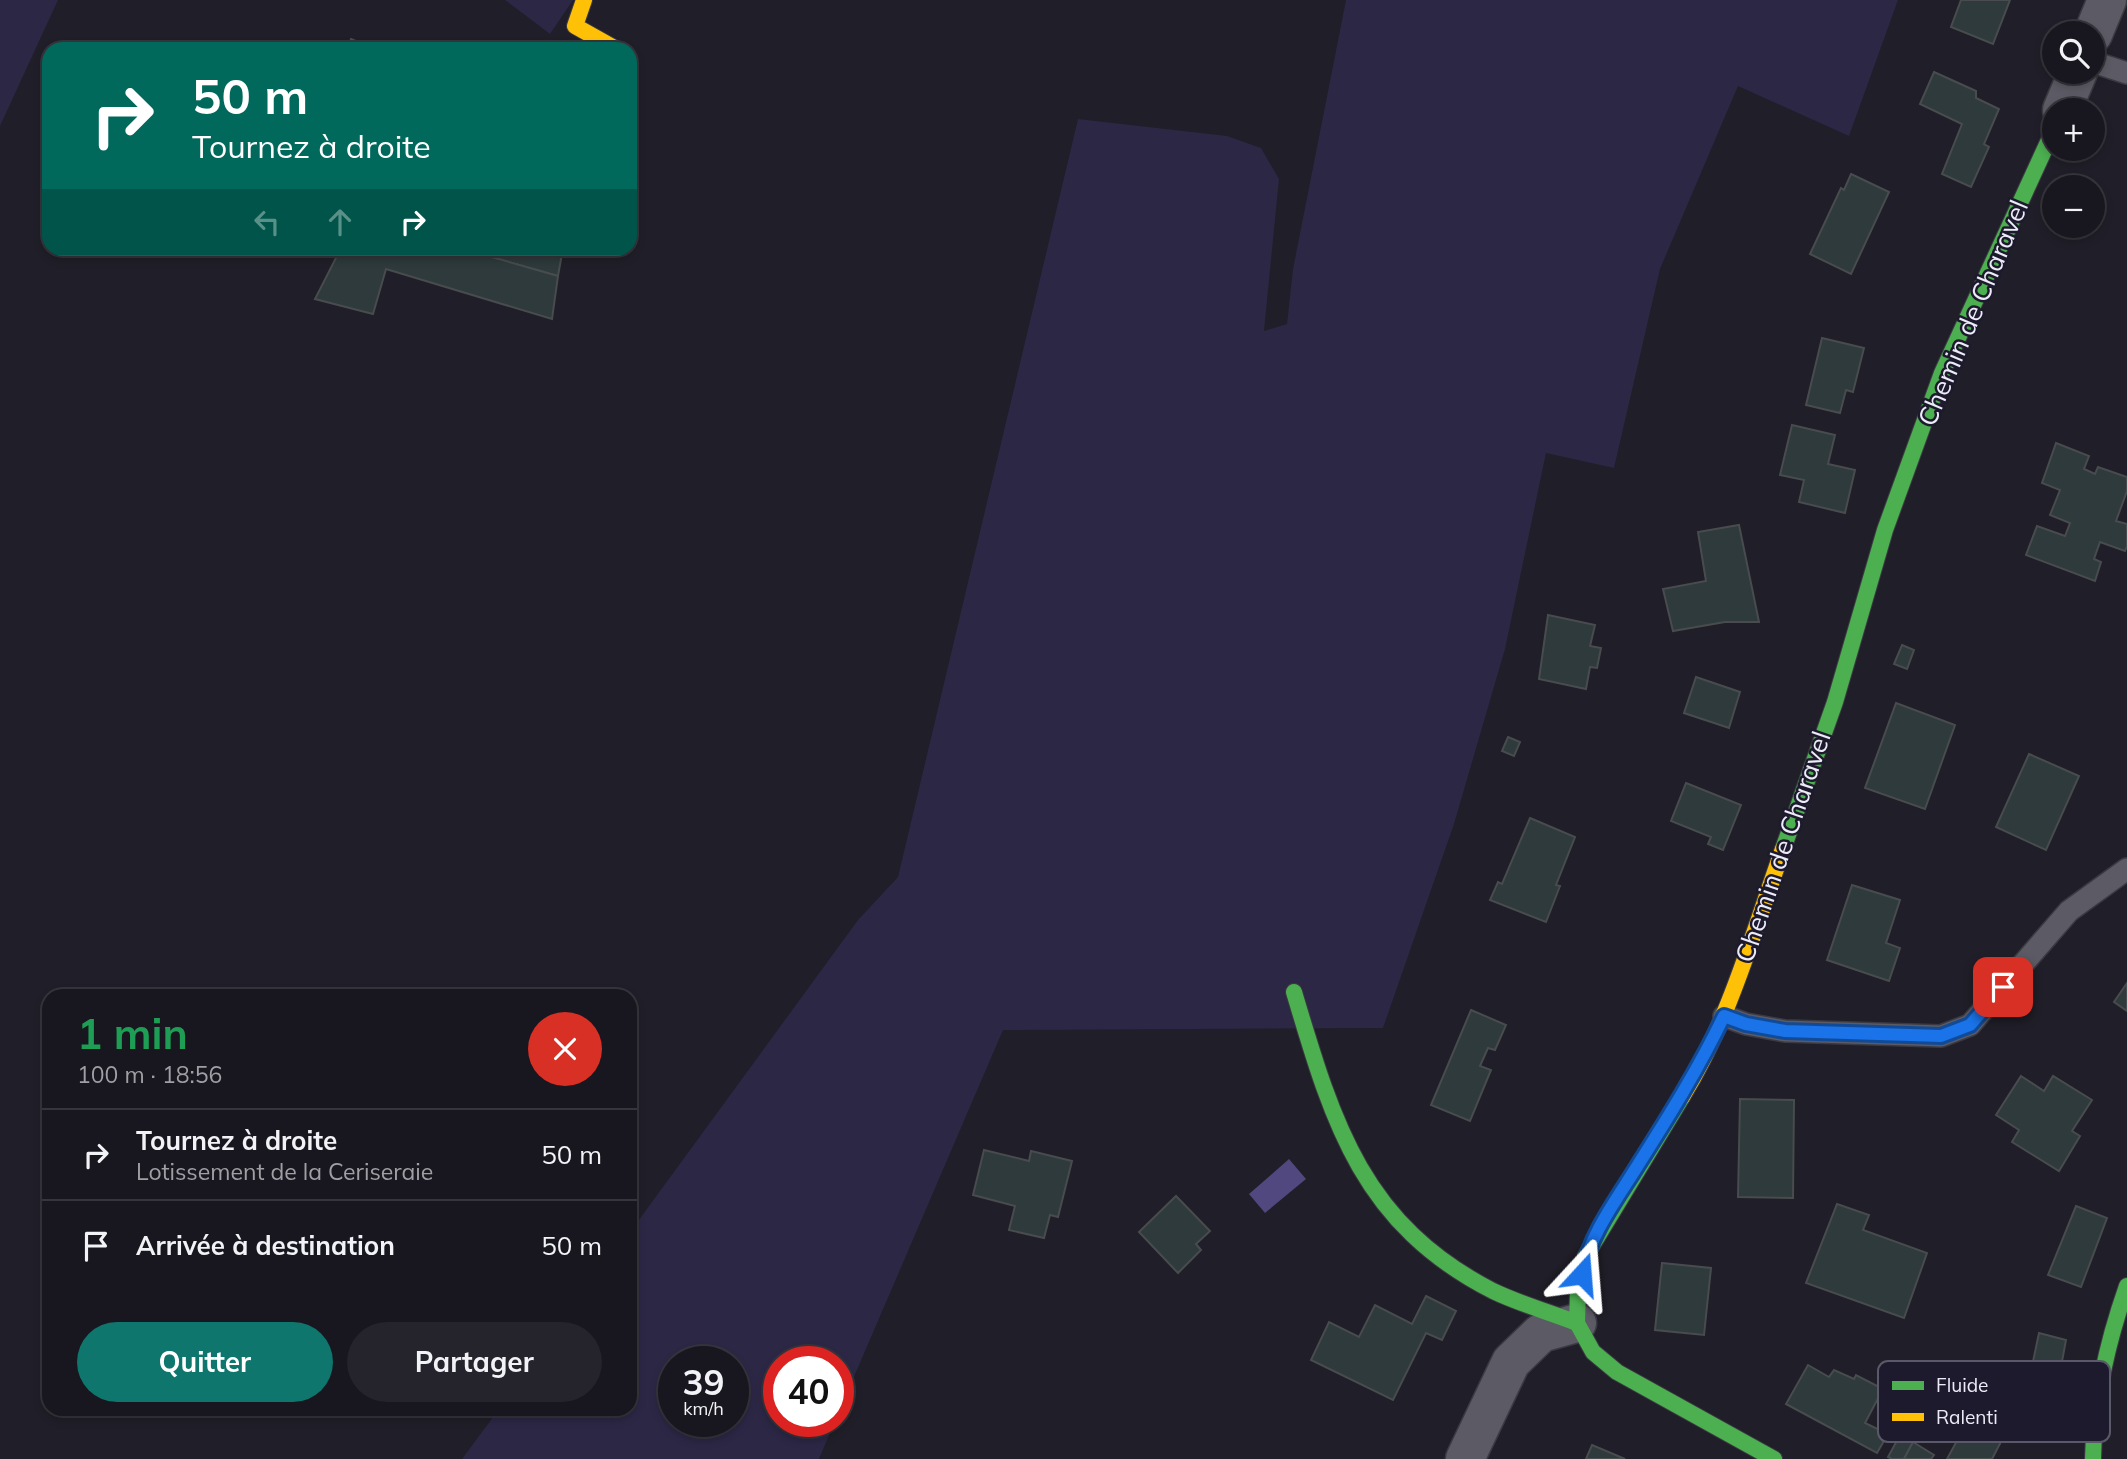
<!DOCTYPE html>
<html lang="fr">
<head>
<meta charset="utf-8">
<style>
	body { margin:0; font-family:Mulish,sans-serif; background:#25232b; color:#f1f3f6; height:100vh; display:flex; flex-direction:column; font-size:26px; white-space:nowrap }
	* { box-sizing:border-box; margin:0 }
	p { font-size:23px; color:#9f9fa4 }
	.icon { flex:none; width:38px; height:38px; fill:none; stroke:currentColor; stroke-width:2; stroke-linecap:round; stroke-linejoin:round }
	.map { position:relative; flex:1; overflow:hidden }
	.drawer { position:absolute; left:42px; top:989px; width:595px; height:427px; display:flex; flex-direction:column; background:#18161e; border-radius:21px; box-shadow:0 4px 10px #0003,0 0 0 2px #36353c }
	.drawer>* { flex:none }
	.hud { position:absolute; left:42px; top:42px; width:595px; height:214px; border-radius:21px; box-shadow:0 4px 10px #0003,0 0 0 2px #36353c; background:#00695c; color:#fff; overflow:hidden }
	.controls { position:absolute; left:2042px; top:21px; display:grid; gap:14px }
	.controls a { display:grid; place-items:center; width:63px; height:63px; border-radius:50%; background:#18161e; box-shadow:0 4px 10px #0003,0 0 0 2px #36353c; font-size:35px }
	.speed { position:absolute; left:658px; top:1346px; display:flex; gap:14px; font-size:35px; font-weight:700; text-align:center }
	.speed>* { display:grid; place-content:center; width:91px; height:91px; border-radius:50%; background:#18161e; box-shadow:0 4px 10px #0003,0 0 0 2px #36353c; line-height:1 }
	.speed small { font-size:18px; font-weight:400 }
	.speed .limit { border:10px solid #d22; background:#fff; color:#111 }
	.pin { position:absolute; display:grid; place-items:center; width:60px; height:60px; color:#fff; margin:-30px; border-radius:14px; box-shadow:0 4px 10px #0006 }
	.me { position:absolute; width:77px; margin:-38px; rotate:19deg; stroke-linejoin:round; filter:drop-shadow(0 0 5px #0008) }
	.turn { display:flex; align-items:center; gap:24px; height:147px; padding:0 35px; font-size:32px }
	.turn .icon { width:91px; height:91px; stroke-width:2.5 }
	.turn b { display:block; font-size:49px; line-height:60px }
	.lanes { display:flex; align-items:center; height:66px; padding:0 35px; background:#0003; justify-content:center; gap:35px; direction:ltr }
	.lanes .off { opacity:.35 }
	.round { display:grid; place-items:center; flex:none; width:74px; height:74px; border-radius:37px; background:#25232b }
	.overview { display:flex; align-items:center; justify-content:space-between; height:119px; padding:0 35px }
	h1 { font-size:42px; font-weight:700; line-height:52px; color:#1e9e55 }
	.cta { display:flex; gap:14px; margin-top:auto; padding:14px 35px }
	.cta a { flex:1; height:80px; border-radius:42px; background:#0f766e; color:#fff; font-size:28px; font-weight:700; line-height:80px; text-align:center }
	.cta a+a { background:#25232b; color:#f1f3f6 }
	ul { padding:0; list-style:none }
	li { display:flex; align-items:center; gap:21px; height:91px; padding:0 35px; border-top:2px solid #36353c }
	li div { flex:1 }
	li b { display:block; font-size:26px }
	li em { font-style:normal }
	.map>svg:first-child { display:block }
</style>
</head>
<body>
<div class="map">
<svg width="2127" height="1459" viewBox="0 0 2127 1459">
	<rect width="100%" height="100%" fill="#201e28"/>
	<g fill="#2b2745" fill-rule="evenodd">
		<polygon points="0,0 58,0 0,126"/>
		<polygon points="505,0 573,0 550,34"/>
		<path d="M1346 0H1898L1849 136 1738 86 1660 269 1614 468 1546 453 1505 649 1454 824 1383 1028 1003 1030 838 1414V1362H779V1421H835L819 1459H462L499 1409H630V1232L858 920 898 877 1078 119 1227 136 1261 148 1279 179 1264 331 1287 324 1293 269ZM674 1362H733V1421H674Z"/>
	</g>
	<polygon fill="#50487e" points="1289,1159 1306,1179 1265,1213 1249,1194"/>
	<g fill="#2e3a3b" stroke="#484c4e" stroke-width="2">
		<polygon points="1961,0 2010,0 1993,44 1951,27"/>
		<polygon points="351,39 374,49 347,49"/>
		<polygon points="1934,72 1976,91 1976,98 1999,109 1984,144 1989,147 1971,187 1942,174 1962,124 1920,104"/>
		<polygon points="1851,174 1889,192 1851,274 1810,254 1841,188 1844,190"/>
		<polygon points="460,248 563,248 558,276"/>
		<polygon points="460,248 558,276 552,319 386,269 373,314 315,299 341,248"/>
		<polygon points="1822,338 1864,348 1853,392 1846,390 1840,413 1806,405"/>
		<polygon points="1792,425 1835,435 1828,464 1855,470 1845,513 1799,502 1804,480 1780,475"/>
		<polygon points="2056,443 2089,456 2084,469 2095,474 2098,467 2127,477 2127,491 2116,521 2127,524 2127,546 2125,551 2100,542 2094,559 2101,562 2095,581 2026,555 2037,526 2065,536 2070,523 2050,515 2060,490 2042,483"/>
		<polygon points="1739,525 1759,622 1725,622 1673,631 1663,589 1706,581 1698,532"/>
		<polygon points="1548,615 1595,625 1590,646 1601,648 1597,668 1590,667 1586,689 1539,679"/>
		<polygon points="1902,645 1914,650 1907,669 1894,664"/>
		<polygon points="1696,677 1740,692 1729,728 1684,713"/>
		<polygon points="1896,703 1955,725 1925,809 1865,788"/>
		<polygon points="1508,737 1520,742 1514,756 1502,751"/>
		<polygon points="2029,754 2079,776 2046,850 1996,827"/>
		<polygon points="1686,783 1741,805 1723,850 1708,844 1711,837 1671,821"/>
		<polygon points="1530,818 1575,837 1556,885 1560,886 1546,922 1490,900 1498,882 1502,884"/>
		<polygon points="1852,885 1900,900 1886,943 1900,948 1889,981 1827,960"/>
		<polygon points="2127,983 2127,1011 2114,1002"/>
		<polygon points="1471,1010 1506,1025 1495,1050 1488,1048 1480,1066 1491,1070 1470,1121 1431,1105"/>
		<polygon points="2021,1076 2044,1091 2053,1076 2092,1100 2072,1131 2080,1136 2059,1171 2012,1142 2019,1130 1996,1115"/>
		<polygon points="1740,1099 1794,1100 1793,1198 1738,1197"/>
		<polygon points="984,1150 1029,1161 1031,1151 1072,1161 1058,1217 1050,1215 1044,1238 1009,1230 1015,1206 973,1195"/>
		<polygon points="1176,1196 1210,1231 1196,1244 1201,1250 1178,1273 1139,1232"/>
		<polygon points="1837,1204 1869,1215 1863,1230 1927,1253 1904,1318 1806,1283"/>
		<polygon points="2076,1206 2107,1218 2081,1287 2048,1275"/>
		<polygon points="1662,1263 1711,1268 1704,1335 1655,1330"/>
		<polygon points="1426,1296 1456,1311 1442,1340 1426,1333 1393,1400 1311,1360 1329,1322 1359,1337 1375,1305 1412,1324"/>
		<polygon points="2039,1333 2066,1340 2058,1383 2030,1376"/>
		<polygon points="1808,1365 1829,1377 1834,1370 1854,1379 1856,1375 1883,1389 1865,1423 1888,1434 1877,1453 1786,1404"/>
		<polygon points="1970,1417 2004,1436 1992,1459 1947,1459"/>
		<polygon points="1900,1435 1913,1442 1904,1459 1892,1459 1888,1457"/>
		<polygon points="1913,1442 1934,1455 1931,1459 1904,1459"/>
		<polygon points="1592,1445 1625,1459 1586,1459"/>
	</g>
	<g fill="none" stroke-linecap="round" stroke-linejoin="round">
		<defs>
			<g id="lane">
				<polyline points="2093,62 2127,73"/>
				<polyline points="1724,1016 1746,1024 1785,1031 1941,1036 1970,1025 2069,911 2127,869"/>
			</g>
			<g id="street">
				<polyline points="2093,34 2107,0"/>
				<polyline points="2062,110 2078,72"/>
				<polyline points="1465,1459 1511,1362 1541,1333 1577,1323"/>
			</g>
			<g id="fast">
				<polyline points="1783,849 1835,702 1885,530 1942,373 2054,129"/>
				<path d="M1294 992C1333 1123 1362 1224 1493 1291 1520 1304 1549 1312 1577 1323"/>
				<polyline points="1682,1097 1585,1257 1578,1291 1577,1323 1593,1352 1617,1372 1774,1459"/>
				<path d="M2093 1459C2094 1399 2107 1343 2127 1286"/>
			</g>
			<g id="slow">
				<polyline points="584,0 575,26 616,49"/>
				<path d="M1682 1097C1729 1021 1753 933 1783 849"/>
			</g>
		</defs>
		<use href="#lane" stroke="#3b3a42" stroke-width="24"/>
		<use href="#street" stroke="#3b3a42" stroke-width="41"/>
		<use href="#fast" stroke="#3b3a42" stroke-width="18"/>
		<use href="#slow" stroke="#3b3a42" stroke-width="18"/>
		<use href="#lane" stroke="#5c5a64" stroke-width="21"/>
		<use href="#street" stroke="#5c5a64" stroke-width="38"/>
		<use href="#fast" stroke="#4caf50" stroke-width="16"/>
		<use href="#slow" stroke="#ffc107" stroke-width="16"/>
	</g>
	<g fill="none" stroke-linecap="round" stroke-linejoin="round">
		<defs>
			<path id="route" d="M1582 1274C1590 1234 1617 1199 1638 1165 1669 1116 1699 1068 1724 1016L1746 1024 1785 1031 1941 1036 1970 1025 2003 987"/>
		</defs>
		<use href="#route" stroke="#114b97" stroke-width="18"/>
		<use href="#route" stroke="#1a73e8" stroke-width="12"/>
	</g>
	<g text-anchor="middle" stroke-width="5" stroke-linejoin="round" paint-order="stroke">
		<g font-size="26" fill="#ecebf8" stroke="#1c1a2c">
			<text transform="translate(1973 313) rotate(-67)" y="9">Chemin de Charavel</text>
			<text transform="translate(1783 847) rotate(-71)" y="9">Chemin de Charavel</text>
		</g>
	</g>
	<rect x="1878" y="1361" width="232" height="81" rx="10" fill="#1c1a2c" stroke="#5a5969" stroke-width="2"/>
	<rect x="1892" y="1381" width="32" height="9" fill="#4caf50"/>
	<rect x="1892" y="1413" width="32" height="8" fill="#ffc107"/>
	<g font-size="19" fill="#ecebf8">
		<text x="1936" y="1392">Fluide</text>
		<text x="1936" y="1424">Ralenti</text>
	</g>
</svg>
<div class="controls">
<a><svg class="icon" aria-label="search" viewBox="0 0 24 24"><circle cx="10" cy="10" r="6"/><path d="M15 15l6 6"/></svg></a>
<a>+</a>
<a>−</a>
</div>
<div class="speed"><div>39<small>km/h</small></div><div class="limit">40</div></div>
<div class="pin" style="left:2003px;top:987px;background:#d93025"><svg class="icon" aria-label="arrive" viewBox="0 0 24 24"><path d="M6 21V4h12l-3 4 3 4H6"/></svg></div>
<svg class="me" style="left:1582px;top:1274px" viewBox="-20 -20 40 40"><path d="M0-17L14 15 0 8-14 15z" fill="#1a73e8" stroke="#fff" stroke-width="4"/></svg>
<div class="hud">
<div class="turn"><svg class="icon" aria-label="right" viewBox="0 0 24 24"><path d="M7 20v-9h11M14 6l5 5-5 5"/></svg><div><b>50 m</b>Tournez à droite</div></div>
<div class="lanes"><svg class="icon off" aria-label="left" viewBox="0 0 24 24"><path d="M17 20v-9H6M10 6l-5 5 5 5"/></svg><svg class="icon off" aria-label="ahead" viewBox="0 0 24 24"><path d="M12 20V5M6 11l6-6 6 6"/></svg><svg class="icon" aria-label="right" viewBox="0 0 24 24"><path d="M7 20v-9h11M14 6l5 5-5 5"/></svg></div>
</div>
<section class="drawer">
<div class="overview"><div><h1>1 min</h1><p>100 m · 18:56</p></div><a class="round" style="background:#d93025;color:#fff"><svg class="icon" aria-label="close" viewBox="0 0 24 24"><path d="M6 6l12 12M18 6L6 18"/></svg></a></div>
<ul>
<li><svg class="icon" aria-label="right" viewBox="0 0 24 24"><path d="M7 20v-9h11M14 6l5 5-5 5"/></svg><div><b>Tournez à droite</b><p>Lotissement de la Ceriseraie</p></div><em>50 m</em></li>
<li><svg class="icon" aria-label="arrive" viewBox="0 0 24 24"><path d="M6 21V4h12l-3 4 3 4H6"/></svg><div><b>Arrivée à destination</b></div><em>50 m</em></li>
</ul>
<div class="cta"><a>Quitter</a><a>Partager</a></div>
</section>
</div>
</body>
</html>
